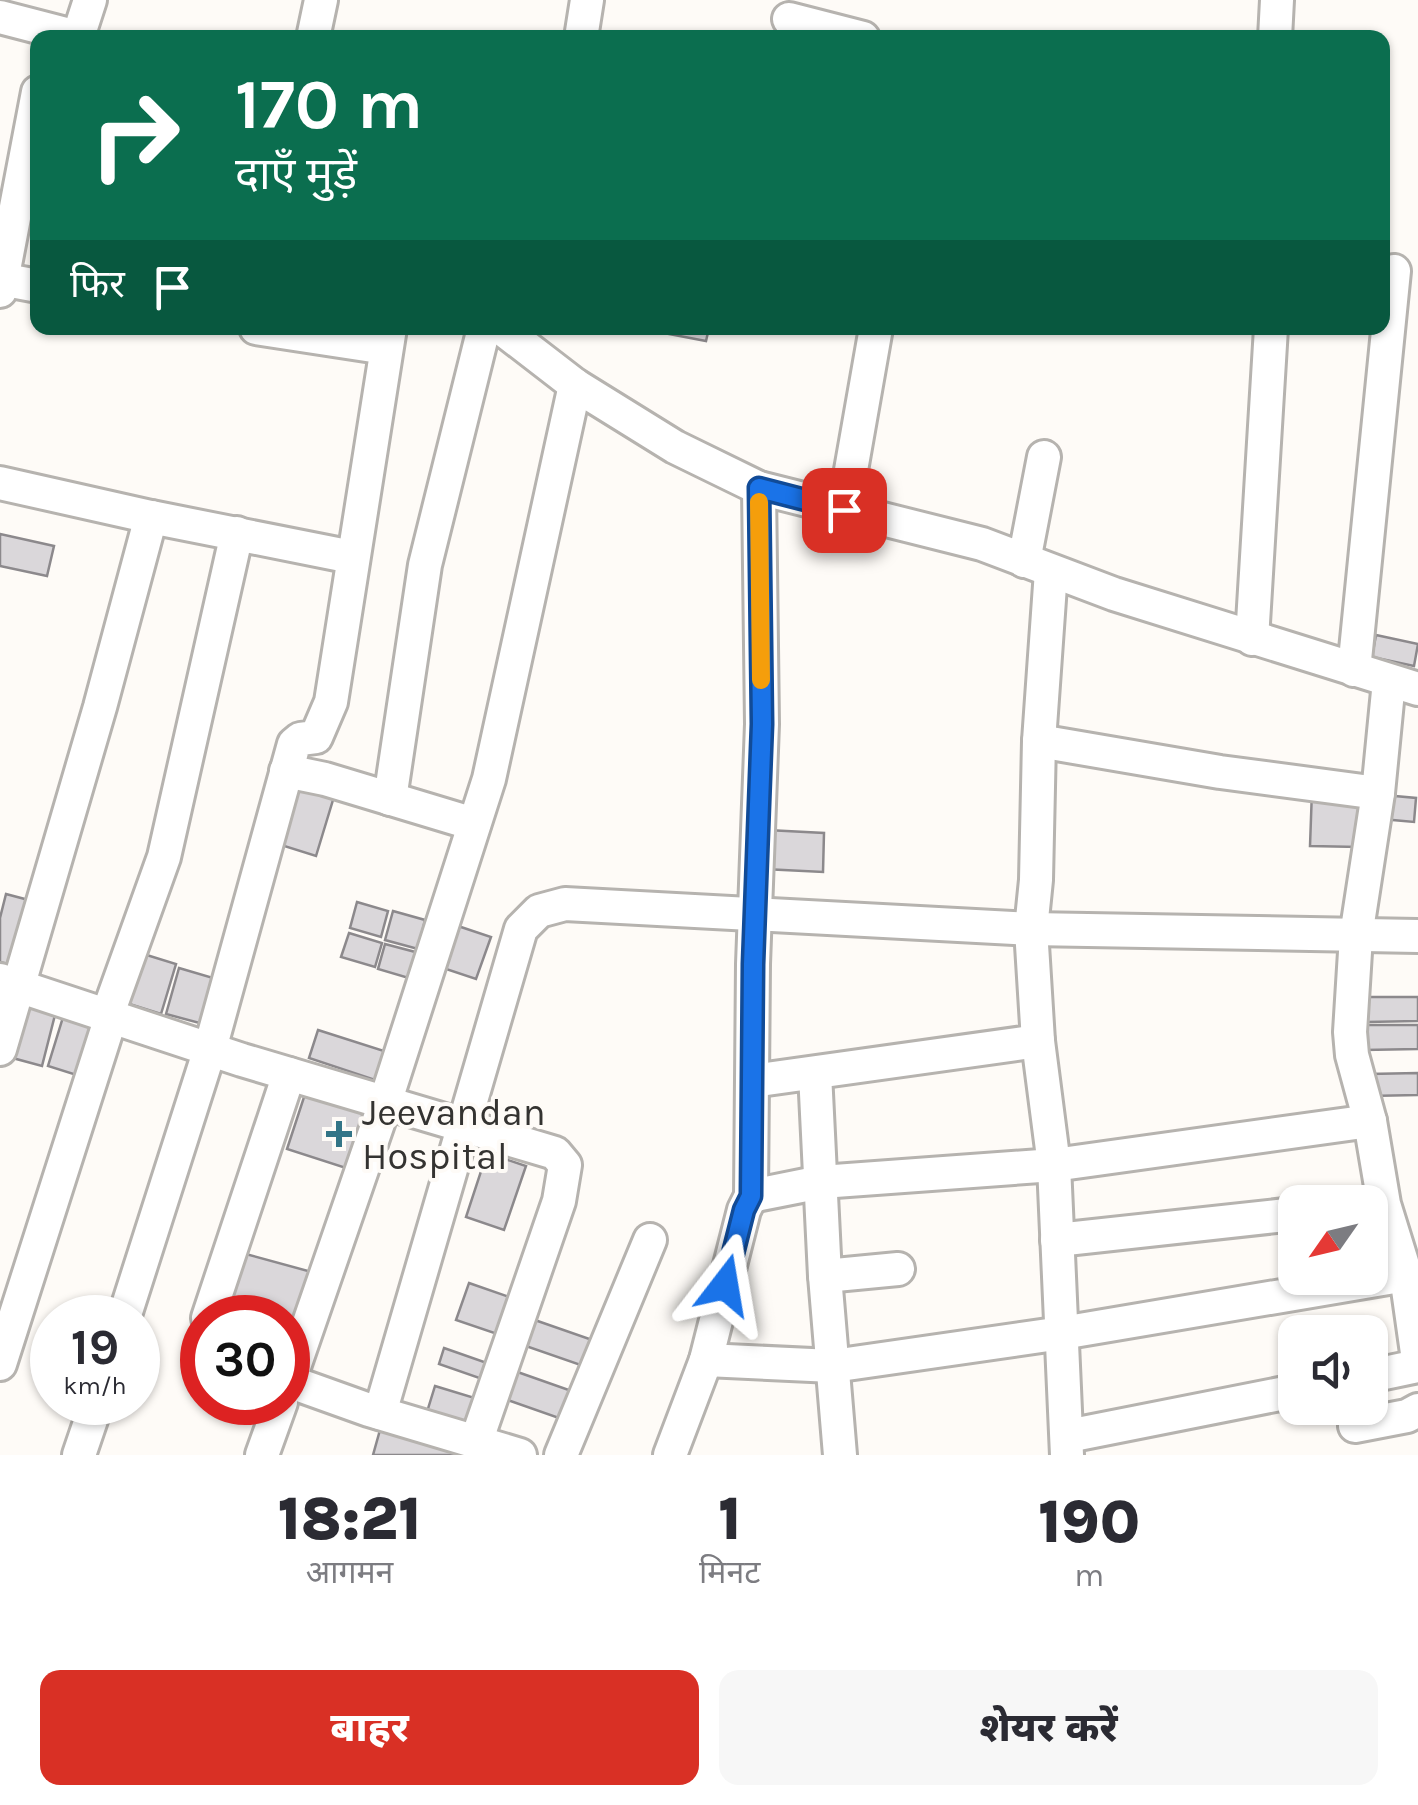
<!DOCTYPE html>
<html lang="hi">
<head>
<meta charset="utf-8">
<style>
	body { margin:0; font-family:Karla,"Noto Sans Devanagari",sans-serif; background:#f7f7f7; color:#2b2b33; height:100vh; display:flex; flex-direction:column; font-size:38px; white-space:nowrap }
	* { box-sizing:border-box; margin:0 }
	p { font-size:32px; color:#7c7c81 }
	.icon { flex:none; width:55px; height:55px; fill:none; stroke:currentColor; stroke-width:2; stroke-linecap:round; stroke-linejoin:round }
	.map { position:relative; height:1455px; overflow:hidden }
	.side { display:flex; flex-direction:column; background:#fff; flex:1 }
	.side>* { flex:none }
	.banner { position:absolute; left:30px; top:30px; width:1360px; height:305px; border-radius:20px; box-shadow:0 2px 8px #0004; background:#0b6e4f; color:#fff; overflow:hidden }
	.needle { width:65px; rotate:236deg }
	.controls { position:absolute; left:1278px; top:1185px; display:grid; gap:20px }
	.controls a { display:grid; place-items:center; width:110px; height:110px; border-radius:20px; background:#fff; box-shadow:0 2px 8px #0004; font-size:50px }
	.speed { position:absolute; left:30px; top:1295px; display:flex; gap:20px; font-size:50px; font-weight:700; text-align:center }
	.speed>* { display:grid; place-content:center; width:130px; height:130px; border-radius:50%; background:#fff; box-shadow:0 2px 8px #0004; line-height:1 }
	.speed small { font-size:25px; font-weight:400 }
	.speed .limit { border:15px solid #d22; background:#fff; color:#111 }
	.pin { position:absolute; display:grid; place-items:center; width:85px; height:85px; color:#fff; margin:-42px; border-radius:20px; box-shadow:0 5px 15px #0006 }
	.me { position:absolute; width:110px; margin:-55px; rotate:14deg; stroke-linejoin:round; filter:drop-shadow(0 0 8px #0008) }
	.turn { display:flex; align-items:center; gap:35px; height:210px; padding:0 40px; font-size:45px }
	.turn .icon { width:130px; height:130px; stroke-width:2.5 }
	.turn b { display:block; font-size:70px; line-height:85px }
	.then { display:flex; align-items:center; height:95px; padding:0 40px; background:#0003; gap:20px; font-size:38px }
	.eta { display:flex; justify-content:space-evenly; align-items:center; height:170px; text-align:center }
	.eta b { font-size:60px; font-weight:800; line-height:70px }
	.action { display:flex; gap:20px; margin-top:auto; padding:20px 40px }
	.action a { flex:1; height:115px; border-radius:20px; background:#d93025; color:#fff; font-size:40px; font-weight:800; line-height:115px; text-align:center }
	.action a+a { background:#f7f7f7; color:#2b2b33 }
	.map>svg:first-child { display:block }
</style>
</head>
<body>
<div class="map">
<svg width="1418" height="1455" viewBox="0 0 1418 1455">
	<rect width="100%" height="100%" fill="#fefbf7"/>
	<g fill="#dad7da" stroke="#8c898c" stroke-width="2.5">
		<polygon points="653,328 709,328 706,341 653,331"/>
		<polygon points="0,534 54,546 47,576 0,566"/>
		<polygon points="1376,635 1418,644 1414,666 1372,657"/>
		<polygon points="301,780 336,790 316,856 281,845"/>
		<polygon points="1312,790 1360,792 1359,847 1310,846"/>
		<polygon points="1384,795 1416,798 1414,822 1382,819"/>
		<polygon points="767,830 824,833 823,872 764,869"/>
		<polygon points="6,894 36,902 19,967 0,962 0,918"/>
		<polygon points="357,902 388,911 381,937 350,928"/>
		<polygon points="393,911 425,920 418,949 385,940"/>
		<polygon points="455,925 491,937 476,979 440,967"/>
		<polygon points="349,933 382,943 375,967 341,957"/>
		<polygon points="385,944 419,953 412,979 378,969"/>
		<polygon points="137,952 176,964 161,1014 123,1002"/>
		<polygon points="179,968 220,980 207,1025 166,1014"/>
		<polygon points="1367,997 1418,997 1418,1021 1367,1022"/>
		<polygon points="24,1001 56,1011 42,1066 9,1057"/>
		<polygon points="64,1014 102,1026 86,1078 48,1066"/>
		<polygon points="1364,1025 1418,1025 1418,1049 1364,1050"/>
		<polygon points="318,1030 384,1051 375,1080 309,1058"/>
		<polygon points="1418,1073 1418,1095 1369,1096 1369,1074"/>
		<polygon points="306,1091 371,1112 352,1170 287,1149"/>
		<polygon points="487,1153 526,1166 504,1230 466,1217"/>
		<polygon points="242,1253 319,1274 306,1323 229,1301"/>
		<polygon points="469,1283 515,1299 503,1336 456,1320"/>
		<polygon points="529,1318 601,1343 592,1369 520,1344"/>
		<polygon points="444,1348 487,1363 482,1379 439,1364"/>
		<polygon points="509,1369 583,1395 573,1423 499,1397"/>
		<polygon points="435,1386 478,1399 469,1426 427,1412"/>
		<polygon points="380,1430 458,1450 456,1455 373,1455"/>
	</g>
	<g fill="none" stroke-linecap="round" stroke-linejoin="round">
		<defs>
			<g id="street">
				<polyline points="0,17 81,38"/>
				<polyline points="789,19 863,38"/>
				<polyline points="78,37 90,0"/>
				<polyline points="313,38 321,0"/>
				<polyline points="581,38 587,0"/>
				<polyline points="1275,38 1277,0"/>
				<polyline points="0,279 38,286"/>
				<polyline points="0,291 38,92"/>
				<polyline points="256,328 386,348"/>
				<polyline points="501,328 575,385 675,447 759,488 982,544 1114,594 1418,689"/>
				<polyline points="0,483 151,517 352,557"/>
				<polyline points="844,510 876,328"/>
				<polyline points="1024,561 1044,457"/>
				<polyline points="1051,571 1039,741 1036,880 1031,929 1038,1041 1054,1165 1067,1455"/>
				<polyline points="1252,639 1271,328"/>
				<polyline points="1354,670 1394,271"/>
				<polyline points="1389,681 1378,793 1356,936 1350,1032 1352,1055 1370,1121 1384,1204 1406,1275 1418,1360"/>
				<polyline points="1039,741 1220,772 1378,793"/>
				<polyline points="286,771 325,779 474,824"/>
				<polyline points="390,799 425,565 484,328"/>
				<polyline points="0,980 242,1060 555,1153 565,1165 559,1201 476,1442"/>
				<polyline points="107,1016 164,857 237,533"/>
				<polyline points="0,1049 100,707 151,517"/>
				<polyline points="815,1073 825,1276 840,1455"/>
				<polyline points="752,1081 1038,1041"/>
				<polyline points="751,1196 821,1182 1054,1165 1370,1121"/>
				<polyline points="1057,1240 1295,1214"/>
				<polyline points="825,1276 898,1269"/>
				<polyline points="124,1318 210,1049 294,744 300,739 316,737 331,702 390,328"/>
				<polyline points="208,1318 289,1074"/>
				<polyline points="706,1360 833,1366 1062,1333 1406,1275"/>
				<polyline points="0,1364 111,1017"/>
				<polyline points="1370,1376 1418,1366"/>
				<polyline points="288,1381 369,1410 520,1455"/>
				<polyline points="288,1384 385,1103 489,779 575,385"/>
				<polyline points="380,1413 521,929 539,911 565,904 1031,929 1418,936"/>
				<polyline points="1355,1426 1407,1416 1418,1410"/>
				<polyline points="1068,1436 1295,1391"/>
				<polyline points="79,1455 97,1402"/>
				<polyline points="262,1455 281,1402"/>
				<polyline points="561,1455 650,1240"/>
				<polyline points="670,1455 706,1360 744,1210 751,1196 753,964 762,724 759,488"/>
			</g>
		</defs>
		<use href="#street" stroke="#b6b3af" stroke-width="38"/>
		<use href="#street" stroke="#fff" stroke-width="32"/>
	</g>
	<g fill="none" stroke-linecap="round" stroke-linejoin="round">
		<defs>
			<polyline id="route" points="725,1285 744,1210 751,1196 753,964 762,724 759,488 844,510"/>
		</defs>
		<use href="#route" stroke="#114b97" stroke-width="25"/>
		<use href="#route" stroke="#1a73e8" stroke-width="18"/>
		<polyline stroke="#f59e0b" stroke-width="18" points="759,502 761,680"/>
	</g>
	<path fill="#337587" stroke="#fefbf7" stroke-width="4" d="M334 1119h10v10h10v10h-10v10h-10v-10h-10v-10h10z"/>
	<g text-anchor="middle" stroke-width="8" stroke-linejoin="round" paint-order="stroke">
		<g font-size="38" fill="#343331" stroke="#fefbf7" text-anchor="start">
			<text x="362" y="1125">Jeevandan<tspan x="362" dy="44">Hospital</tspan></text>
		</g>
	</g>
</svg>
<div class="controls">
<a><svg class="needle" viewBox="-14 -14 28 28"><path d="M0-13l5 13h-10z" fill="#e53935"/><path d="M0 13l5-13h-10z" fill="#7c7c81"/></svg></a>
<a><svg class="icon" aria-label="sound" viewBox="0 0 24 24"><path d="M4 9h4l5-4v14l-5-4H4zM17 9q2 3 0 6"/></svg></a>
</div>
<div class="speed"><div>19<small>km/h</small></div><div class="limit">30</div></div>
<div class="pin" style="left:844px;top:510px;background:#d93025"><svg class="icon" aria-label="arrive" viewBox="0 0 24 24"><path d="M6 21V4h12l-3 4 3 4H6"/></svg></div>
<svg class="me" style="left:725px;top:1285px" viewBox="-20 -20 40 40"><path d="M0-17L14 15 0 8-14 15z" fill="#1a73e8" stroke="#fff" stroke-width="4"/></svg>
<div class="banner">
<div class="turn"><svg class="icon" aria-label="right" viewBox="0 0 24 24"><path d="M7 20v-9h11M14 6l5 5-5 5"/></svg><div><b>170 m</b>दाएँ मुड़ें</div></div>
<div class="then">फिर<svg class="icon" aria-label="arrive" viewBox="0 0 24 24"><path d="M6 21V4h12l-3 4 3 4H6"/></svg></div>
</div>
</div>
<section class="side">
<div class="eta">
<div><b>18:21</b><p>आगमन</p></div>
<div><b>1</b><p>मिनट</p></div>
<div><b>190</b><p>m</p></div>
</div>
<div class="action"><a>बाहर</a><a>शेयर करें</a></div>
</section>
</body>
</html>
